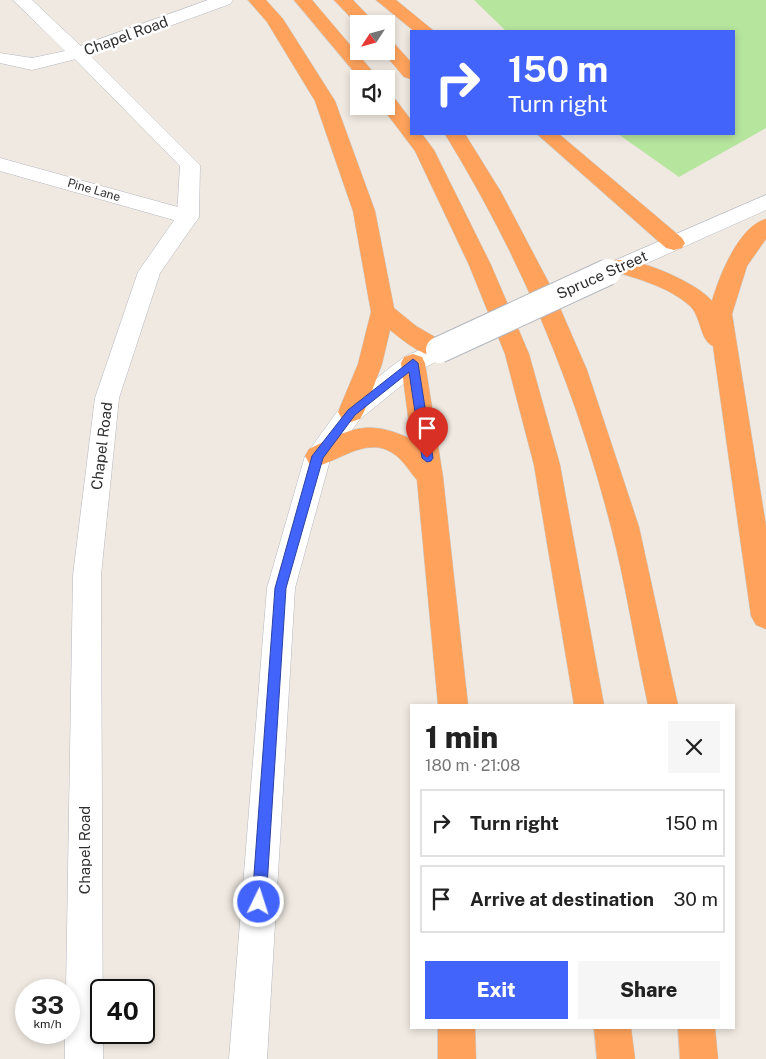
<!DOCTYPE html>
<html lang="en">
<head>
<meta charset="utf-8">
<style>
	body { margin:0; font-family:"Public Sans",sans-serif; background:#f6f6f6; color:#222; height:100vh; display:flex; flex-direction:column; font-size:19px; white-space:nowrap }
	* { box-sizing:border-box; margin:0 }
	p { font-size:16px; color:#767676 }
	.icon { flex:none; width:28px; height:28px; fill:none; stroke:currentColor; stroke-width:2; stroke-linecap:round; stroke-linejoin:round }
	.map { position:relative; flex:1; overflow:hidden }
	.panel { position:absolute; left:410px; top:704px; width:325px; height:325px; display:flex; flex-direction:column; background:#fff; border-radius:0px; box-shadow:0 2px 8px #0003 }
	.panel>* { flex:none }
	.banner { position:absolute; left:410px; top:30px; width:325px; height:105px; border-radius:0px; box-shadow:0 2px 8px #0003; background:#4264fb; color:#fff; overflow:hidden }
	.needle { width:32px; rotate:234deg }
	.buttons { position:absolute; left:350px; top:15px; display:grid; gap:10px }
	.buttons a { display:grid; place-items:center; width:45px; height:45px; border-radius:0px; background:#fff; box-shadow:0 2px 8px #0003; font-size:25px }
	.speed { position:absolute; left:15px; top:979px; display:flex; gap:10px; font-size:25px; font-weight:700; text-align:center }
	.speed>* { display:grid; place-content:center; width:65px; height:65px; border-radius:50%; background:#fff; box-shadow:0 2px 8px #0003; line-height:1 }
	.speed small { font-size:12px; font-weight:400 }
	.speed .limit { border:2px solid #111; border-radius:8px; background:#fff; color:#111 }
	.pin { position:absolute; display:grid; place-items:center; width:42px; height:42px; color:#fff; margin:-51px -21px; border-radius:50% 50% 50% 0; rotate:-45deg; box-shadow:0 0 5px #0007 }
	.pin .icon { rotate:45deg }
	.me { position:absolute; width:55px; margin:-28px; rotate:4deg; stroke-linejoin:round; filter:drop-shadow(0 0 4px #0008) }
	.turn { display:flex; align-items:center; gap:18px; height:105px; padding:0 15px; font-size:22px }
	.turn .icon { width:65px; height:65px; stroke-width:2.5 }
	.turn b { display:block; font-size:35px; line-height:42px }
	.round { display:grid; place-items:center; flex:none; width:52px; height:52px; border-radius:0px; background:#f6f6f6 }
	.headline { display:flex; align-items:center; justify-content:space-between; height:85px; padding:0 15px }
	h1 { font-size:30px; font-weight:800; line-height:38px }
	.button { display:flex; gap:10px; margin-top:auto; padding:10px 15px }
	.button a { flex:1; height:58px; border-radius:0px; background:#4264fb; color:#fff; font-size:20px; font-weight:800; line-height:58px; text-align:center }
	.button a+a { background:#f6f6f6; color:#222 }
	ul { padding:0; list-style:none }
	li { display:flex; align-items:center; gap:15px; height:68px; margin:0 10px 8px; padding:0 5px; border:2px solid #e0e0e0; border-radius:0px }
	li div { flex:1 }
	li b { display:block; font-size:19px }
	li em { font-style:normal }
	.map>svg:first-child { display:block }
</style>
</head>
<body>
<div class="map">
<svg width="766" height="1059" viewBox="0 0 766 1059">
	<rect width="100%" height="100%" fill="#efe9e1"/>
	<polygon fill="#b6e59e" points="474,0 766,0 766,128 679,177 618,134 734,134 734,31 506,31"/>
	<g fill="none" stroke-linecap="round" stroke-linejoin="round">
		<defs>
			<g id="street">
				<polygon points="13,0 32,0 84,49 87,53 84,57 32,70 0,63 0,53 32,58 65,51"/>
				<polygon points="0,158 196,212 199,217 196,222 188,224 0,171"/>
			</g>
			<g id="secondary">
				<polygon points="208,0 233,0 230,4 90,55 200,165 199,217 160,273 119,398 101,575 103,1059 65,1059 65,1032 69,1032 69,990 66,990 73,575 95,398 138,272 177,216 180,166 69,53 72,49"/>
				<polygon points="766,195 766,210 616,277 608,280 600,277 597,272 600,267"/>
				<polygon points="439,341 447,344 451,350 447,356 422,369 360,419 330,460 295,588 267,1059 229,1059 267,588 305,456 342,405 404,357"/>
			</g>
			<g id="highway">
				<path d="M248 0H266L283 19 335 101 375 211 394 308 416 326 447 344 451 350 447 356C429 362 405 342 390 330L382 364 364 412 360 419 351 422 342 419 338 412 358 364 371 312 353 211 315 101 267 22Z"/>
				<polygon points="294,0 312,0 379,79 360,79"/>
				<polygon points="334,0 353,0 376,24 359,24 359,26"/>
				<polygon points="376,0 396,0 434,31 414,31"/>
				<polygon points="386,40 392,41 411,62 411,79 404,77 382,51 386,51"/>
				<polygon points="386,94 393,96 411,120 411,134 422,134 434,150 491,265 529,354 560,465 604,705 574,705 534,465 505,354 469,265 415,151 381,106 386,106"/>
				<path d="M445 134H465L501 192 550 285 587 370 639 527 678 705H648C635 646 626 585 611 527 575 386 521 258 445 134Z"/>
				<polygon points="537,134 559,134 682,238 685,243 682,248 674,250 666,248"/>
				<path d="M766 219V239L747 266 732 314 766 526V629L756 625 751 616 713 346C700 341 701 316 690 306 669 287 639 279 612 271L609 266 612 261C633 254 698 283 712 301 719 276 739 226 766 219Z"/>
				<path d="M413 354 422 357 425 363 443 477 468 705H438L417 480C410 472 403 460 394 454 369 436 342 459 318 466L309 463 305 456 309 449C350 429 367 418 411 439L401 363 404 357Z"/>
				<polygon points="438,1028 475,1028 476,1059 438,1059"/>
				<polygon points="594,1028 631,1028 635,1059 597,1059"/>
				<polygon points="678,1028 715,1028 718,1059 680,1059"/>
			</g>
		</defs>
		<use href="#street" stroke="#b4b7c1" stroke-width="1"/>
		<use href="#secondary" stroke="#b4b7c1" stroke-width="1"/>
		<use href="#highway" stroke="#c9c9c9" stroke-width="1"/>
		<use href="#street" fill="#fff" fill-rule="evenodd"/>
		<use href="#secondary" fill="#fff" fill-rule="evenodd"/>
		<use href="#highway" fill="#ffa35c" fill-rule="evenodd"/>
		<defs>
			<polyline id="secondary-bridge" points="439,350 608,272"/>
		</defs>
		<use href="#secondary-bridge" stroke="#b4b7c1" stroke-width="28" stroke-linecap="butt"/>
		<use href="#secondary-bridge" stroke="#fff" stroke-width="26"/>
	</g>
	<polygon fill="#4264fb" stroke="#2b41a3" points="413,359 418,363 433,458 431,461 427,462 422,458 409,372 355,415 323,458 286,588 266,902 264,907 259,909 254,907 252,902 275,588 312,456 348,410"/>
	<g text-anchor="middle" stroke-width="5" stroke-linejoin="round" paint-order="stroke">
		<g font-size="12" fill="#2e2e2e" stroke="#fff">
			<text transform="translate(94 190) rotate(16)" y="4">Pine Lane</text>
		</g>
		<g font-size="15" fill="#2e2e2e" stroke="#fff">
			<text transform="translate(126 36) rotate(-20)" y="5">Chapel Road</text>
			<text transform="translate(602 275) rotate(-24)" y="5">Spruce Street</text>
			<text transform="translate(102 446) rotate(-83)" y="5">Chapel Road</text>
			<text transform="translate(85 850) rotate(-90)" y="5">Chapel Road</text>
		</g>
	</g>
</svg>
<div class="buttons">
<a><svg class="needle" viewBox="-14 -14 28 28"><path d="M0-13l5 13h-10z" fill="#e53935"/><path d="M0 13l5-13h-10z" fill="#767676"/></svg></a>
<a><svg class="icon" aria-label="sound" viewBox="0 0 24 24"><path d="M4 9h4l5-4v14l-5-4H4zM17 9q2 3 0 6"/></svg></a>
</div>
<div class="speed"><div>33<small>km/h</small></div><div class="limit">40</div></div>
<div class="pin" style="left:427px;top:458px;background:#d93025"><svg class="icon" aria-label="arrive" viewBox="0 0 24 24"><path d="M6 21V4h12l-3 4 3 4H6"/></svg></div>
<svg class="me" style="left:259px;top:902px" viewBox="-20 -20 40 40"><circle r="17" fill="#4264fb" stroke="#fff" stroke-width="3"/><path d="M0-11L8 9 0 5-8 9z" fill="#fff"/></svg>
<div class="banner">
<div class="turn"><svg class="icon" aria-label="right" viewBox="0 0 24 24"><path d="M7 20v-9h11M14 6l5 5-5 5"/></svg><div><b>150 m</b>Turn right</div></div>
</div>
<section class="panel">
<div class="headline"><div><h1>1 min</h1><p>180 m · 21:08</p></div><a class="round"><svg class="icon" aria-label="close" viewBox="0 0 24 24"><path d="M6 6l12 12M18 6L6 18"/></svg></a></div>
<ul>
<li><svg class="icon" aria-label="right" viewBox="0 0 24 24"><path d="M7 20v-9h11M14 6l5 5-5 5"/></svg><div><b>Turn right</b></div><em>150 m</em></li>
<li><svg class="icon" aria-label="arrive" viewBox="0 0 24 24"><path d="M6 21V4h12l-3 4 3 4H6"/></svg><div><b>Arrive at destination</b></div><em>30 m</em></li>
</ul>
<div class="button"><a>Exit</a><a>Share</a></div>
</section>
</div>
</body>
</html>
